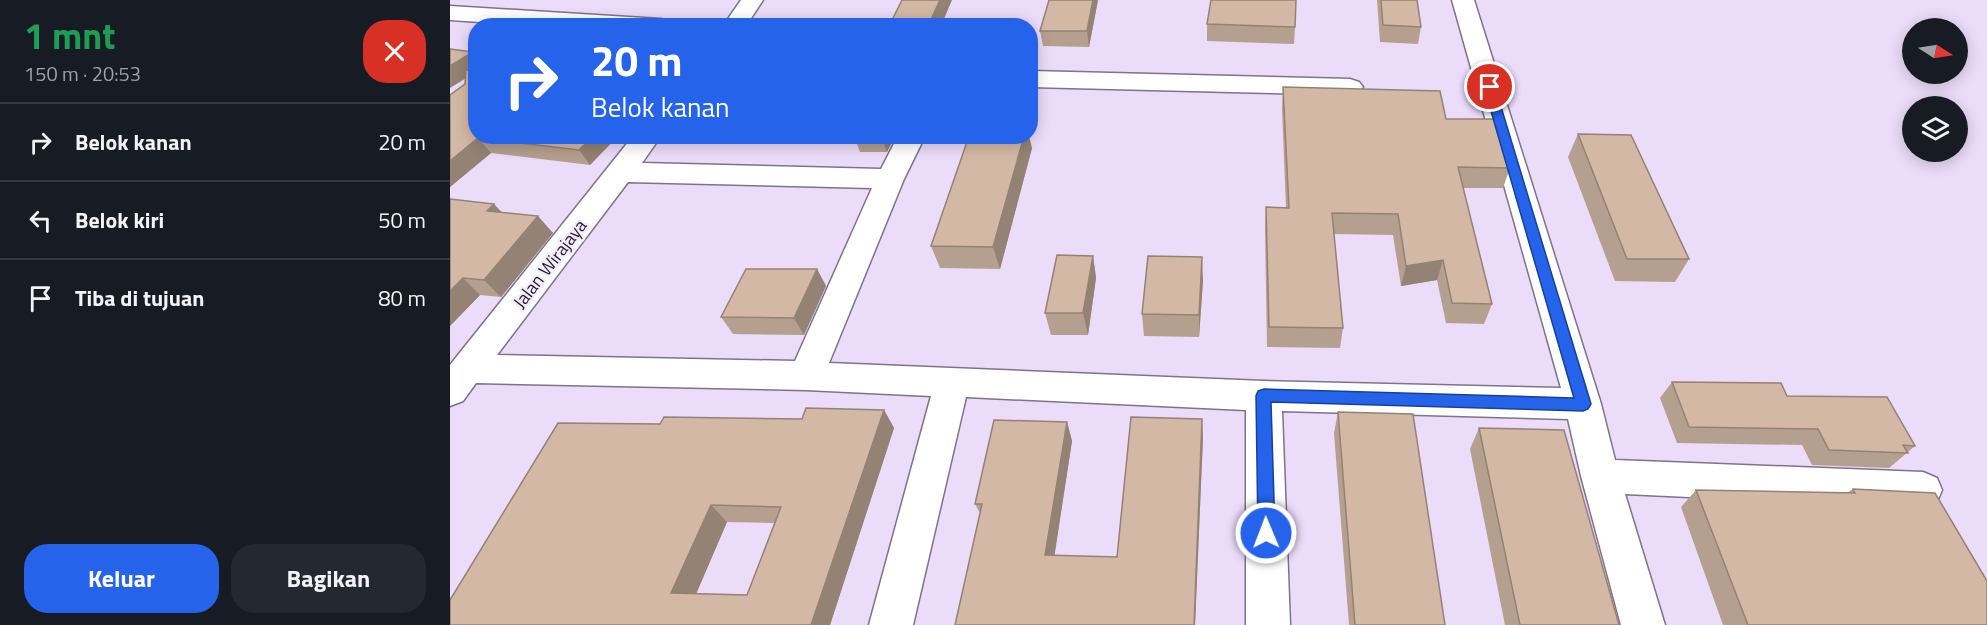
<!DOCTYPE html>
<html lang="id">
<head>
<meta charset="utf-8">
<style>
	body { margin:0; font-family:"Titillium Web",sans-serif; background:#242831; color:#f1f3f6; height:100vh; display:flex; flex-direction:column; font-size:22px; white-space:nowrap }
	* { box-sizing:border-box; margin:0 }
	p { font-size:20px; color:#9ea1a6 }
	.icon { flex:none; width:33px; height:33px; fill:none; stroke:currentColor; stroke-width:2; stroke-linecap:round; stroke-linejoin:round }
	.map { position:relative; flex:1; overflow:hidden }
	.details { display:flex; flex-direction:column; background:#171b24; width:450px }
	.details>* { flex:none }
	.top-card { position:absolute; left:18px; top:18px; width:570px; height:126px; border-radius:24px; box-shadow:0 3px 15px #0003; background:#2563eb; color:#fff; overflow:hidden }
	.needle { width:39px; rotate:102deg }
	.controls { position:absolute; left:1452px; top:18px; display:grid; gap:12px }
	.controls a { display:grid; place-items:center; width:66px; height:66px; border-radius:50%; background:#171b24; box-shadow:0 3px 15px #0003; font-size:30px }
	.pin { position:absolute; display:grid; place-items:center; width:51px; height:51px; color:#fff; margin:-26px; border:3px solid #fff; border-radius:50%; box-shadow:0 2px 6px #0007 }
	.me { position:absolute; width:66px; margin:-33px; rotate:359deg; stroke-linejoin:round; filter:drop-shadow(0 0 4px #0008) }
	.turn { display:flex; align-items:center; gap:21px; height:126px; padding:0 24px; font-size:27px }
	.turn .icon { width:78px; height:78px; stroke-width:2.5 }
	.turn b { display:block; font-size:42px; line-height:51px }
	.round { display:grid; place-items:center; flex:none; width:63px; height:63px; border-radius:24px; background:#242831 }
	.head { display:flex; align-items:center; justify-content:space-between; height:102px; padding:0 24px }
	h1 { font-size:36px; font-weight:700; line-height:45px; color:#1e9e55 }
	.action { display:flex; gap:12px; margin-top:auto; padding:12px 24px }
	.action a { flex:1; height:69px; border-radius:24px; background:#2563eb; color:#fff; font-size:24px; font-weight:700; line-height:69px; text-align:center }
	.action a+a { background:#242831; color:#f1f3f6 }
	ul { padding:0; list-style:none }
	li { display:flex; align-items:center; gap:18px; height:78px; padding:0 24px; border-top:2px solid #363941 }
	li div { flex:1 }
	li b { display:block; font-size:22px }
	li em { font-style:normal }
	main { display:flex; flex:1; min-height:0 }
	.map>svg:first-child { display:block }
</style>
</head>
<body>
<main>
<section class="details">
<div class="head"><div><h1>1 mnt</h1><p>150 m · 20:53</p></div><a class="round" style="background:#d93025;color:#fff"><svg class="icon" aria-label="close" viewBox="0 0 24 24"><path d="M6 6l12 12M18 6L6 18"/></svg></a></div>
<ul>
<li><svg class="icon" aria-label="right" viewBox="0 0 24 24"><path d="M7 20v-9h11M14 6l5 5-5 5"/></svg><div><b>Belok kanan</b></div><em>20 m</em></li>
<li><svg class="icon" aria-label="left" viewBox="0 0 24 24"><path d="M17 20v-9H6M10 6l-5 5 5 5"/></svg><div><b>Belok kiri</b></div><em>50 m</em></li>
<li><svg class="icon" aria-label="arrive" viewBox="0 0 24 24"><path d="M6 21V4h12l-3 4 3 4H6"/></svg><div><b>Tiba di tujuan</b></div><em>80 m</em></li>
</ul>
<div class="action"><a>Keluar</a><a>Bagikan</a></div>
</section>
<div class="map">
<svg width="1537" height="625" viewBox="0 0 1537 625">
	<rect width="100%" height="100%" fill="#ebdcf9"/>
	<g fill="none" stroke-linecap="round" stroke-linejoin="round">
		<defs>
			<g id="minor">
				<polygon points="291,0 313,0 296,26 273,26"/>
				<path d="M1002 0H1024L1151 404 1165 460 1473 472 1487 478 1492 490 1487 502 1473 508 1175 494 1215 625H1171L1131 476 1118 419 832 411 840 625H796V410L516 397 463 625H419L481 396 356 390 26 383 13 401 0 406V365L183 136H211L192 163 431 169 448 136H475L454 179 379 363 814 381 1111 388ZM178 182 422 188 345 361 47 355Z"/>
				<polygon points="0,6 211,19 219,21 222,26 89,26 0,20"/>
				<polygon points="580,71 900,79 909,82 913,87 909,92 900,95 580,87"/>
			</g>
		</defs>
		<use href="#minor" stroke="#7f728b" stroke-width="3"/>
		<use href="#minor" fill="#fff" fill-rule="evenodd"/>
	</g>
	<g fill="#b59f8e" fill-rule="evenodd">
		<polygon points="599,0 648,0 639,47 593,46 590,31"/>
		<polygon points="927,0 967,0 971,27 968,44 930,42"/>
		<polygon points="757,24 845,27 844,44 757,41"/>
		<polygon points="23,52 26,136 168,136 140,165 41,153 0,187 15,84"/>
		<polygon points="833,87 996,119 1060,168 1053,188 1013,188 1042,304 1034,324 996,323 987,280 951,286 943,235 884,234 893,328 890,348 817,347 815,228 816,207 836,208 832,108"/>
		<polygon points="1128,134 1239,259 1225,282 1165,281 1118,157"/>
		<polygon points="404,136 445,136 437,152 410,152"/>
		<polygon points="582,148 550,269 490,268 481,246"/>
		<polygon points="0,199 52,212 103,233 51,297 30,295 0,326"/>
		<polygon points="643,256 646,278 638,335 601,335 595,313"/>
		<polygon points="367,269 376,286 354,335 283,334 271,317"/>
		<polygon points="753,280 749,337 694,336 692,314"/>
		<polygon points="1222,382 1337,396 1465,446 1439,468 1362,465 1352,445 1227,443 1210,398"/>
		<path d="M434 410 444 428 380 625H0L210 424 352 419ZM277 522 325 523 297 595 246 594Z"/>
		<polygon points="888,412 995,625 899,625 884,433"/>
		<polygon points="617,422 622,441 604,556 667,557 753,437 745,625 505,625 530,513 525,504"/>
		<polygon points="1029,428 1169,625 1055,625 1020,449"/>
		<polygon points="1403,489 1537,625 1273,625 1231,507 1246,490 1397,493"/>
	</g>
	<g fill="#948274">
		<polygon points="490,0 502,0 491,26 478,26"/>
		<polygon points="643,0 648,0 639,47 637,31"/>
		<polygon points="23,52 26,56 26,72 0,88 0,66"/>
		<polygon points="143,136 168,136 140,165 129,150"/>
		<polygon points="431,136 445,136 437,152"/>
		<polygon points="574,136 579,136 582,148 550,269 543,247"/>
		<polygon points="28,138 41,153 0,187 0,161"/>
		<polygon points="44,204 60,221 37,211"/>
		<polygon points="88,216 103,233 51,297 34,280"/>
		<polygon points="643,256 646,278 638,335 633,313"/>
		<polygon points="752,257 753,280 749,337 749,315"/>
		<polygon points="993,260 987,280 951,286 956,266"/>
		<polygon points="367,269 376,286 354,335 344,318"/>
		<polygon points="13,278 30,295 0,326 0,291"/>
		<polygon points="434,410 444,428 380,625 361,625"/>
		<polygon points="752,419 753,437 745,625 744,625"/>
		<polygon points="617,422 622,441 602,572 595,555"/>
		<polygon points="261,505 277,522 240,608 221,593"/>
	</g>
	<g fill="#d3b9a5" stroke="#948274" stroke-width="1.5" fill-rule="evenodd">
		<polygon points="452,0 490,0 478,26 439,26"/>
		<polygon points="599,0 643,0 637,31 590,31"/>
		<polygon points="761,0 846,0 845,27 757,24"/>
		<polygon points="931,0 967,0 971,27 933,25"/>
		<polygon points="0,49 23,52 0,66"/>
		<polygon points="16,70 26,71 26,136 143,136 129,150 28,138 0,161 0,95 15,84"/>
		<polygon points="833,87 990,91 996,119 1045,119 1060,168 1008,167 1042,304 1002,303 993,260 956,266 948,214 882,213 893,328 819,327 816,207 839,208"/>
		<polygon points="1128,134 1181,135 1239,259 1177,259"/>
		<polygon points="519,136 574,136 543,247 481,246"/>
		<polygon points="0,199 44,204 37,211 88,216 34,280 13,278 0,291"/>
		<polygon points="607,255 643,256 633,313 595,313"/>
		<polygon points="698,256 752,257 749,315 692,314"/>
		<polygon points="296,269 367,269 344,318 271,317"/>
		<polygon points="1222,382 1331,383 1337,396 1437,397 1465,446 1453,445 1458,453 1379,450 1368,429 1239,427"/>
		<path d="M356 408 434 410 361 625H0V600L108 423 210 424 214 417 352 419ZM261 505 331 507 297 595 221 593Z"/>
		<polygon points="888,412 963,414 995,625 905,625"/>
		<polygon points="681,417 752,419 744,625 505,625 532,504 525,504 544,420 617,422 595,555 667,557"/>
		<polygon points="1029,428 1114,430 1169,625 1070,625"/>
		<polygon points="1403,489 1485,493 1537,581 1537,625 1298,625 1246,490 1405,493"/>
	</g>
	<polygon fill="#2563eb" stroke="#184099" stroke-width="1.5" points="1040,83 1045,87 1141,404 1138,409 1133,411 821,402 825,533 822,539 816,541 811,539 808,533 806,396 808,391 814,389 1124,398 1034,87"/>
	<g text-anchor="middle" stroke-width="5" stroke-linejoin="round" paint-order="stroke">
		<g font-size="18" fill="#231e28" stroke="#f5ecfd">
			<text transform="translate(100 264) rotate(-52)" y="6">Jalan Wirajaya</text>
		</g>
	</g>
</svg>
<div class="controls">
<a><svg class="needle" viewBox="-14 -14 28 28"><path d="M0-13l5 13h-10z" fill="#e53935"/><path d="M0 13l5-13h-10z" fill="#9ea1a6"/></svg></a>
<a><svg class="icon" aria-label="layers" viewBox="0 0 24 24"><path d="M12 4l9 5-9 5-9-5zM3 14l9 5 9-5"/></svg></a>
</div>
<div class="pin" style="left:1040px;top:87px;background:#d93025"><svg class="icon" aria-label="arrive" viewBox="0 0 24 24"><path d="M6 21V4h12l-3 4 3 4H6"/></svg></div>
<svg class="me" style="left:816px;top:533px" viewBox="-20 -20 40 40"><circle r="17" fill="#2563eb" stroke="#fff" stroke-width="3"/><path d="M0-11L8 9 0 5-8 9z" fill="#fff"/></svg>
<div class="top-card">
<div class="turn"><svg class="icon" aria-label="right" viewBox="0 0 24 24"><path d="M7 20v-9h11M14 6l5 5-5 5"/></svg><div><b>20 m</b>Belok kanan</div></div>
</div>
</div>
</main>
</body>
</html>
